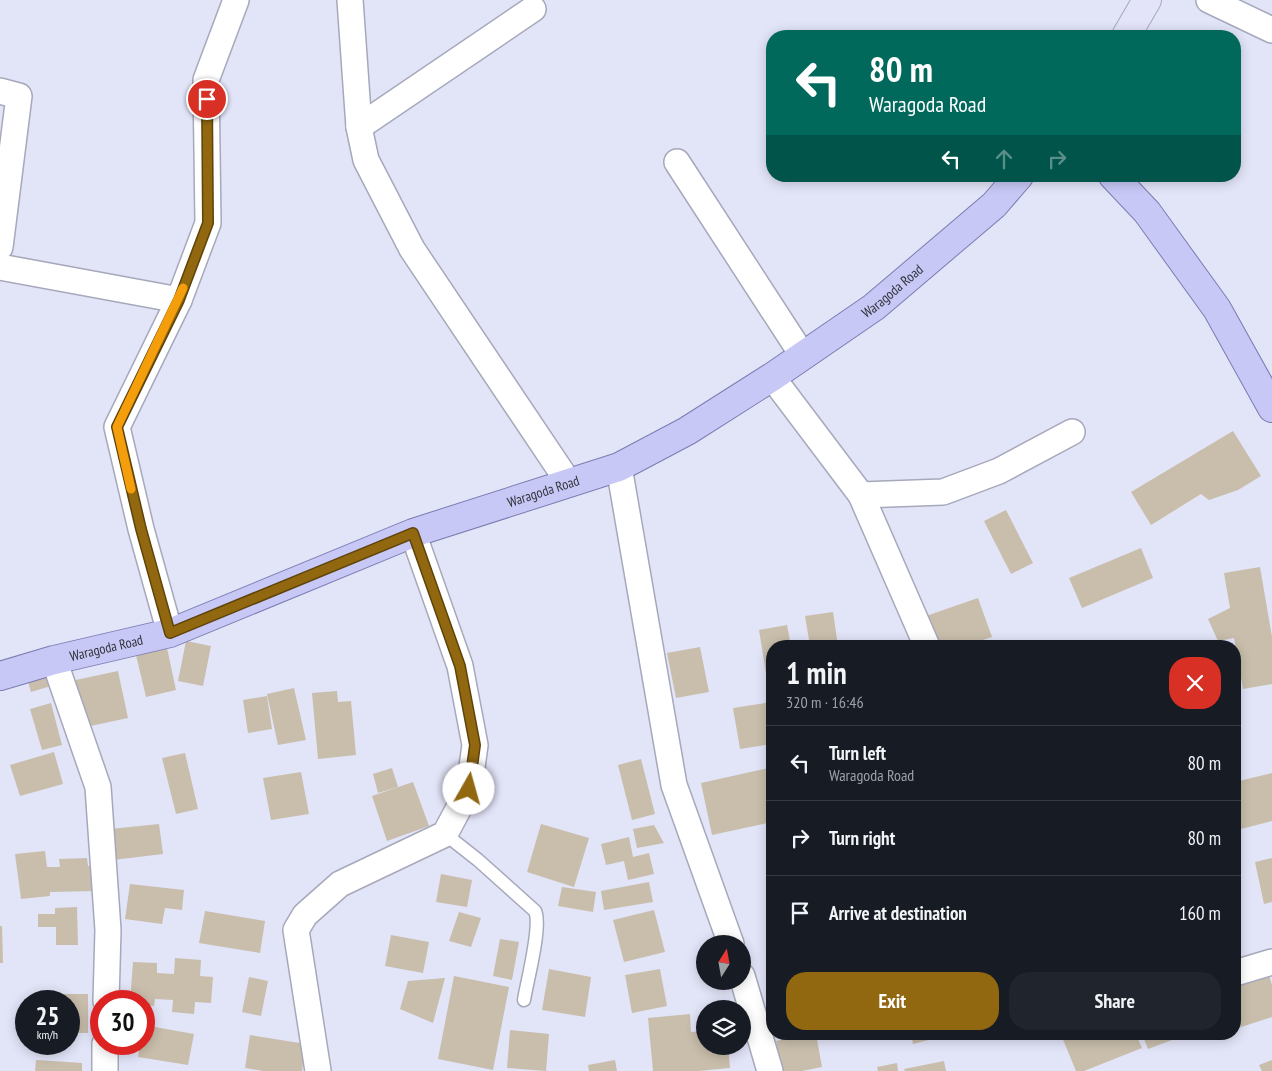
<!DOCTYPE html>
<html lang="en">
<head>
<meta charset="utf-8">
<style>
	body { margin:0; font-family:"PT Sans Narrow",sans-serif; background:#20242c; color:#f1f3f6; height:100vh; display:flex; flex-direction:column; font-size:19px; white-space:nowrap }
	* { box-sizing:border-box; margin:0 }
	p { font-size:16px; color:#9ea1a6 }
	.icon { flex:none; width:28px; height:28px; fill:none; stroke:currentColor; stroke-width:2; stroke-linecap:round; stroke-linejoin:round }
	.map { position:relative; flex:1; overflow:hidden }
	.details { position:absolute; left:766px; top:640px; width:475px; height:400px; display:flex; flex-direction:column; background:#171b24; border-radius:20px; box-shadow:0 2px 12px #0003 }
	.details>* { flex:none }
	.top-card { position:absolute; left:766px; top:30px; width:475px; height:152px; border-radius:20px; box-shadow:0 2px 12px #0003; background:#00695c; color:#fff; overflow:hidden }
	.needle { width:32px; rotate:11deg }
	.tools { position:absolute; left:696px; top:935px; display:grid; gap:10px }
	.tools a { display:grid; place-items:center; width:55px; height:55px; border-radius:50%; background:#171b24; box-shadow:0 2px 12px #0003; font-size:25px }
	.speed { position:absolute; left:15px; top:990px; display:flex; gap:10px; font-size:25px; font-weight:700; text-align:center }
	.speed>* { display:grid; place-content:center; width:65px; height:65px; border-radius:50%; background:#171b24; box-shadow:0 2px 12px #0003; line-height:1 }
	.speed small { font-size:12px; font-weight:400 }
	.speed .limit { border:8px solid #d22; background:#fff; color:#111 }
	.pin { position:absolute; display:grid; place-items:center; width:42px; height:42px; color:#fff; margin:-21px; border:2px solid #fff; border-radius:50%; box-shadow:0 1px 5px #0007 }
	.me { position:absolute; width:55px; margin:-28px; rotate:7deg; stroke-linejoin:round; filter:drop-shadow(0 0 4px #0008) }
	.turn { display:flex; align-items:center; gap:18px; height:105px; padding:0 20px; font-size:22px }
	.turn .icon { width:65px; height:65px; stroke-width:2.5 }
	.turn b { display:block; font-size:35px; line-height:42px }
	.lanes { display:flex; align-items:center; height:48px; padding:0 20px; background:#0003; justify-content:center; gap:25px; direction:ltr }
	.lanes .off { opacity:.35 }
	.round { display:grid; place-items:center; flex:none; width:52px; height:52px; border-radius:20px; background:#20242c }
	.headline { display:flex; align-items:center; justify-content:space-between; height:85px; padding:0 20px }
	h1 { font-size:30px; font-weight:700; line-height:38px }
	.primary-button { display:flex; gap:10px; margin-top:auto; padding:10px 20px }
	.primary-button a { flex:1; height:58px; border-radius:20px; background:#916710; color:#fff; font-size:20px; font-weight:700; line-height:58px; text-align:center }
	.primary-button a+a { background:#20242c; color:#f1f3f6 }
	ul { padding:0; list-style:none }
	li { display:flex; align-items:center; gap:15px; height:75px; padding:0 20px; border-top:1px solid #363941 }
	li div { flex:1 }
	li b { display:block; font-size:19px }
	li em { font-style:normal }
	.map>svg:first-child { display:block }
</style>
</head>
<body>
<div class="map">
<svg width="1272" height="1071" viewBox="0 0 1272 1071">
	<rect width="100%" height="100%" fill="#e2e4f8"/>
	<g fill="#c9beac">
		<polygon points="1233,431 1261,476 1238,490 1209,500 1201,494 1151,525 1131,492"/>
		<polygon points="1006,510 1033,563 1011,574 984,521"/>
		<polygon points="1141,548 1153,578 1082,608 1069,578"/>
		<polygon points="1260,567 1272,637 1272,684 1243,689 1234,638 1218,641 1208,619 1230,608 1224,573"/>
		<polygon points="978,598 992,637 965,646 937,646 926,616"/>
		<polygon points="833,612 838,646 810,646 805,616"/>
		<polygon points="787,625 791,646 772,646 772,685 768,686 759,630"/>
		<polygon points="186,641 211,646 203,686 178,681"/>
		<polygon points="700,647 709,692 676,698 667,653"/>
		<polygon points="167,648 176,690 146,697 136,655"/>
		<polygon points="46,665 51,686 31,692 25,671"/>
		<polygon points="118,671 128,718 81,728 71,681"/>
		<polygon points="294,688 306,740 278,745 267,694"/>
		<polygon points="337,691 338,702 351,701 356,755 318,759 312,693"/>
		<polygon points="267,696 272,729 248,733 243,700"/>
		<polygon points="772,702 772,744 740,749 733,708"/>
		<polygon points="51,703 62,745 42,750 30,709"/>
		<polygon points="54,752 63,784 20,796 10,765"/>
		<polygon points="185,753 198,809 176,814 162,758"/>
		<polygon points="641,759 655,814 632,820 618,765"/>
		<polygon points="392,768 398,787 378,793 373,774"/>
		<polygon points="769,768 772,786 772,822 712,835 701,783"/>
		<polygon points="301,772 309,814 271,820 263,778"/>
		<polygon points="1272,773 1272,821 1241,829 1235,803 1235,782"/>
		<polygon points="413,782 429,826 387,841 372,796"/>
		<polygon points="159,824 163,854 113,860 110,829"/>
		<polygon points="541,824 589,838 574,887 527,872"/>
		<polygon points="654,825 664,843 637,848 633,829"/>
		<polygon points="629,837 633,857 649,853 654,874 628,880 624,861 606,865 601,844"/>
		<polygon points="45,851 47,867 60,867 59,859 87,858 88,866 94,866 95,891 50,892 50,896 21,899 15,854"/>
		<polygon points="1272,858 1272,902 1264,904 1255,862"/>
		<polygon points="441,874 472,880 467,907 436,902"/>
		<polygon points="649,882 653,902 604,910 601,891"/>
		<polygon points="130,884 184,890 182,910 165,908 162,924 125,919"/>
		<polygon points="562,887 596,892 593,912 558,906"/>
		<polygon points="77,907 78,945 56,945 56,927 38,927 38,914 55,914 55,908"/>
		<polygon points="654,910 665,952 624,962 613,920"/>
		<polygon points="205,911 265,921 260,953 199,943"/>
		<polygon points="459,912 481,918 471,947 449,941"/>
		<polygon points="0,926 2,926 3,963 0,963"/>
		<polygon points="391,935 429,942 423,973 385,966"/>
		<polygon points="500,939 519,942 512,980 493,976"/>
		<polygon points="175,958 201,960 200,976 213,977 211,1003 195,1002 194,1014 172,1012 173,1000 155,999 154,1006 144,1005 144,1001 130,1001 133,962 157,963 157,973 174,974"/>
		<polygon points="549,969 591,977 585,1017 542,1010"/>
		<polygon points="660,969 667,1006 632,1013 625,975"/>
		<polygon points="1267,969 1272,985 1272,1017 1235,1029 1235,980"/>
		<polygon points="454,976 509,987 493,1070 438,1059"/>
		<polygon points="249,977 268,981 261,1016 242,1012"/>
		<polygon points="445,978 433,1023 400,1009 408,981"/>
		<polygon points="49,994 88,994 88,1033 69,1033 69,1001 49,1001"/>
		<polygon points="690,1014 691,1032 705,1031 705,1046 728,1046 730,1068 698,1071 653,1071 648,1018"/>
		<polygon points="144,1025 194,1034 188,1065 138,1057 140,1044 144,1044"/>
		<polygon points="510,1030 549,1034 546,1071 507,1068"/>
		<polygon points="811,1034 816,1034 822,1067 802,1071 782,1071 776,1041"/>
		<polygon points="911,1034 943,1034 944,1036 913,1044"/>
		<polygon points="1072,1034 1136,1034 1142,1048 1084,1071 1076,1071 1062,1037"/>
		<polygon points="1142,1034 1188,1034 1148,1049"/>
		<polygon points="250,1035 306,1044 302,1071 263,1071 245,1068"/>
		<polygon points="36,1060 82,1063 82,1071 35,1071"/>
		<polygon points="615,1060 617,1071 589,1071 588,1065"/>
		<polygon points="1272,1060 1272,1071 1262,1071 1259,1065"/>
		<polygon points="944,1061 946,1071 905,1071 904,1069"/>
		<polygon points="897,1063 898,1071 878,1071 877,1067"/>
	</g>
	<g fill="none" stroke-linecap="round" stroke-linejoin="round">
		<defs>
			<path id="lane" d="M445 834 478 860 535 911C542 926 527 981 524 1000"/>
			<g id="street">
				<polyline points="350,0 359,127 366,160 412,249 569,483"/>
				<polyline points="1209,0 1272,30"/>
				<polyline points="0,91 19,96 0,247"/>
				<polyline points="359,127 533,9"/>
				<polyline points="677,162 803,356"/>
				<polyline points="0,267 179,300 117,427 141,529 170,633"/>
				<polyline points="179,300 208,223 206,80 236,0"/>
				<polyline points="772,377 861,495 926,644"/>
				<polyline points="619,467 674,785 731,944"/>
				<polyline points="861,495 943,492 999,471 1072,432"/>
				<polyline points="54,660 98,787 108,930 106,1001"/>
				<polyline points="1235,973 1272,962"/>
				<polyline points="742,976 770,1071"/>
				<polyline points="105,1071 105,1044"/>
				<polyline points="318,1071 296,930 305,915 340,884 445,834 469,789 475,745 460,666 413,533"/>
			</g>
			<polyline id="secondary" points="1126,36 1147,0"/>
			<g id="primary">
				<polyline points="1113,176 1147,212 1217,309 1272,408"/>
				<path id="s1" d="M0 676 54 660 170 633 413 533 619 467 687 431 772 377 874 307 994 205 1019 176"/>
			</g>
		</defs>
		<use href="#lane" stroke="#a6a8bb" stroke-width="15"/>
		<use href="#street" stroke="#a6a8bb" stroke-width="28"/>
		<use href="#secondary" stroke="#a6a8bb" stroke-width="30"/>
		<use href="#primary" stroke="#7b7cb1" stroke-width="30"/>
		<use href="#lane" stroke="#fff" stroke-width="12"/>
		<use href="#street" stroke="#fff" stroke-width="25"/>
		<use href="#secondary" stroke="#e3e3fa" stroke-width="28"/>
		<use href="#primary" stroke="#c7c8f6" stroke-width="28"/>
	</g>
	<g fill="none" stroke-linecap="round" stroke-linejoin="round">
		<defs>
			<polyline id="route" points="207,99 208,223 179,300 117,427 141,529 170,633 413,533 460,666 475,745 469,789"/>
		</defs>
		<use href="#route" stroke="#5e430a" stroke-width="12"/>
		<use href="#route" stroke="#916710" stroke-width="9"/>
		<polyline stroke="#f59e0b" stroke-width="9" points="131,489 117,427 183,288"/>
	</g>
	<g text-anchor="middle" stroke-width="4" stroke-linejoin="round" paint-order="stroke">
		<g font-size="14" fill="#33333b" stroke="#fff">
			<text dy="5" stroke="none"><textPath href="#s1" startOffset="980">Waragoda Road</textPath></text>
			<text dy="5" stroke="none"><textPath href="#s1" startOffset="575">Waragoda Road</textPath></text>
			<text dy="5" stroke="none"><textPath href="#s1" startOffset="110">Waragoda Road</textPath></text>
		</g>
	</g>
</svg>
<div class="tools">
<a><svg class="needle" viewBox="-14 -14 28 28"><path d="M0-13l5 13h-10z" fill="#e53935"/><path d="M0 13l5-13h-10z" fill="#9ea1a6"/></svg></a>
<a><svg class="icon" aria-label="layers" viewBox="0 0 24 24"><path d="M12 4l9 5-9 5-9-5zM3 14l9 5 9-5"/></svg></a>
</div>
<div class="speed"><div>25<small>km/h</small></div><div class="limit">30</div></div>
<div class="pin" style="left:207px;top:99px;background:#d93025"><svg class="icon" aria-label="arrive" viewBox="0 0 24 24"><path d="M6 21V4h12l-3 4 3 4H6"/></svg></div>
<svg class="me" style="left:469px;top:789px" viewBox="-20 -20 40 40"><circle r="19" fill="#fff"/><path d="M0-13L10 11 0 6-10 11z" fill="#916710"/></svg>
<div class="top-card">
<div class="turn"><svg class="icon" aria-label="left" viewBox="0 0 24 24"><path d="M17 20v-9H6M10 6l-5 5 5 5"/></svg><div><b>80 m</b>Waragoda Road</div></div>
<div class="lanes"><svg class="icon" aria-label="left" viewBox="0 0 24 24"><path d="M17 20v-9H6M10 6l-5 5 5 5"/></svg><svg class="icon off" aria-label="ahead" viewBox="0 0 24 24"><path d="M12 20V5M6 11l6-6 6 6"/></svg><svg class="icon off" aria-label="right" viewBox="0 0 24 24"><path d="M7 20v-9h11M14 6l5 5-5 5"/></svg></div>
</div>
<section class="details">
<div class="headline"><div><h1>1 min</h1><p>320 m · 16:46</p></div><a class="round" style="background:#d93025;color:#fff"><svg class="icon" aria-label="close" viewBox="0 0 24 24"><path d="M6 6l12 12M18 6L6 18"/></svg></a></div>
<ul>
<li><svg class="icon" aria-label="left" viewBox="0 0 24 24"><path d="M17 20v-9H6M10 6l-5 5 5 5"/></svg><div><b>Turn left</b><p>Waragoda Road</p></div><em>80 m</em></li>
<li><svg class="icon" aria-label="right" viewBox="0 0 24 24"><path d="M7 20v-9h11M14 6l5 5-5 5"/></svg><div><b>Turn right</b></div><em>80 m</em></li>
<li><svg class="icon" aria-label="arrive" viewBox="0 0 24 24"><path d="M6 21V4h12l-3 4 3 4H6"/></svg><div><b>Arrive at destination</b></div><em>160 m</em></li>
</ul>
<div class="primary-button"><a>Exit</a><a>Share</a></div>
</section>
</div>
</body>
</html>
